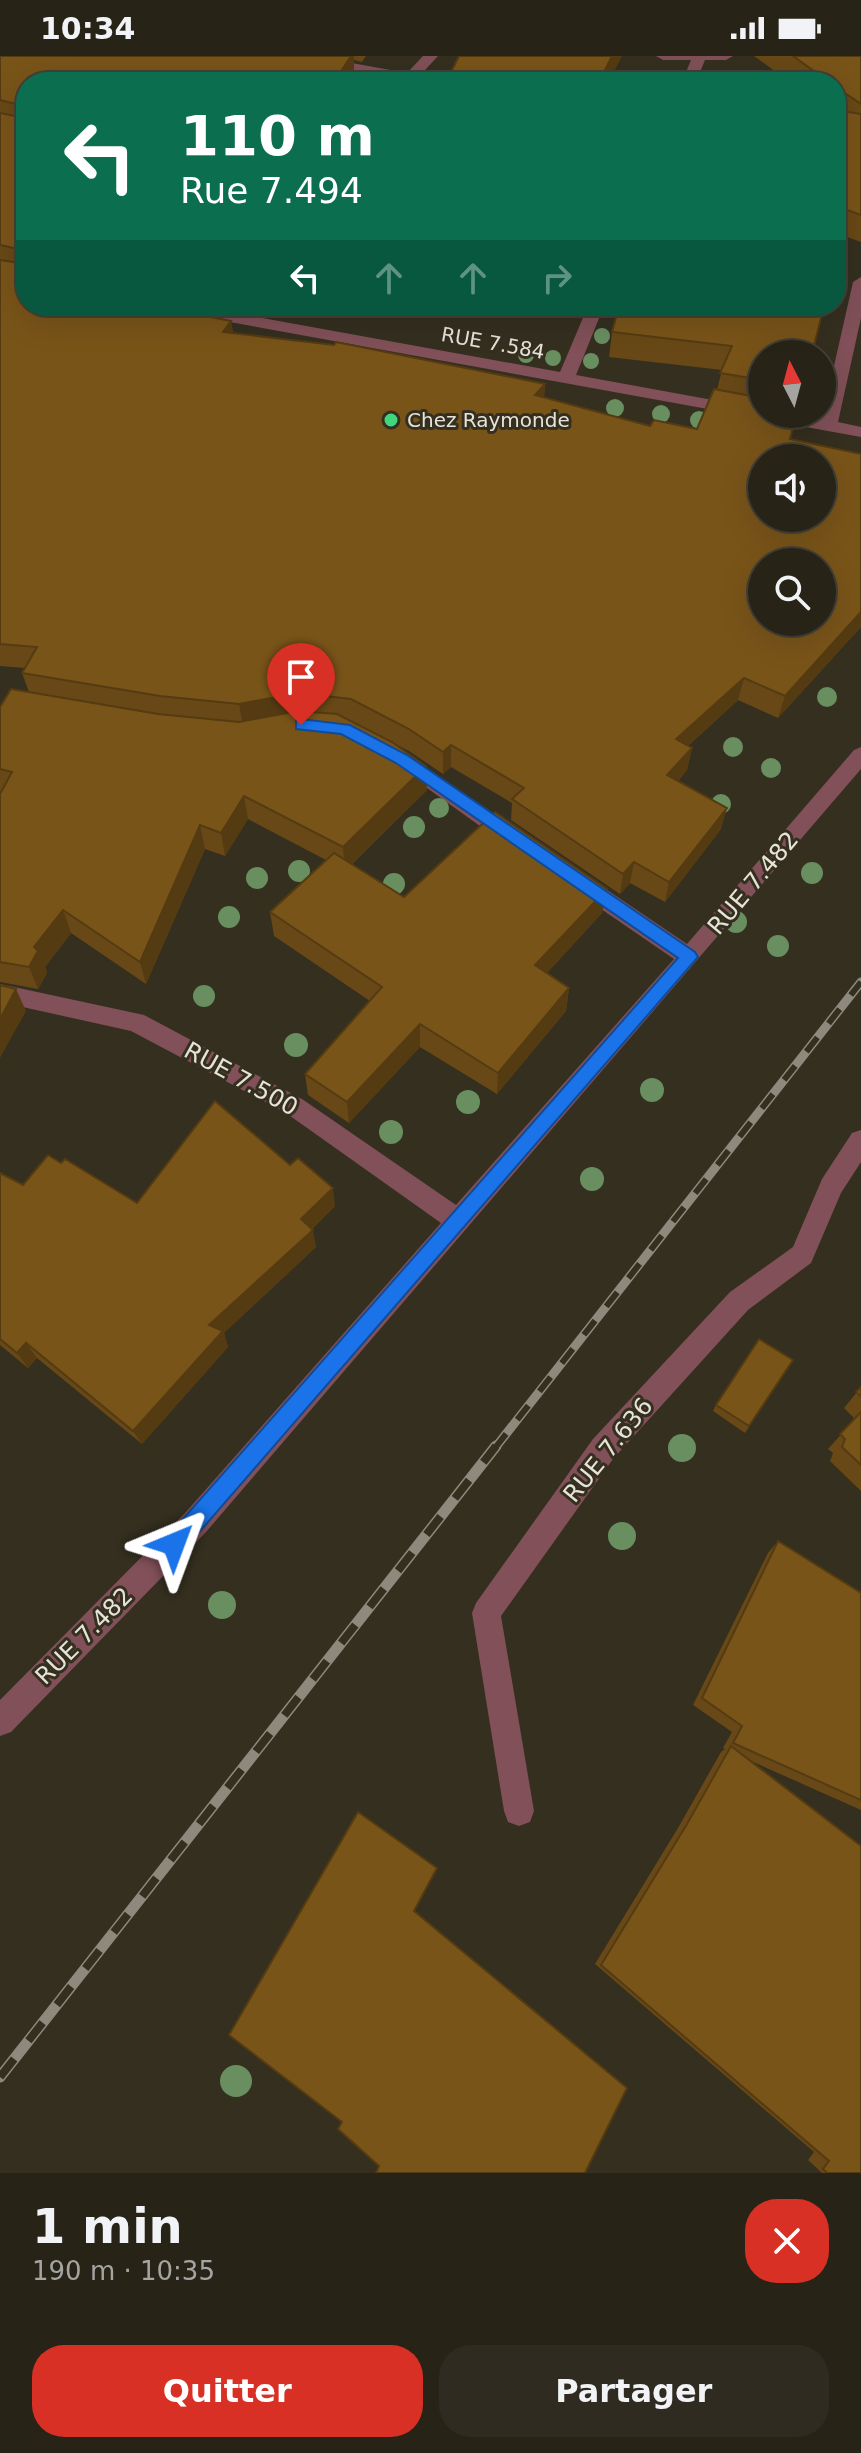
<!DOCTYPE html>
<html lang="fr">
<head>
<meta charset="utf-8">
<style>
	body { margin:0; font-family:"DejaVu Sans",sans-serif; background:#2f2b20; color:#f1f3f6; height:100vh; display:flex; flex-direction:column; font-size:30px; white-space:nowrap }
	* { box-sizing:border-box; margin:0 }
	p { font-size:26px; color:#a4a4a1 }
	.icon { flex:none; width:44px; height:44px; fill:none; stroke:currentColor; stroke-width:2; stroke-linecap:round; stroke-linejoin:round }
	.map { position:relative; height:2117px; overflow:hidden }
	.drawer { display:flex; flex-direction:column; background:#272317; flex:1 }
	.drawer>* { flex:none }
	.banner { position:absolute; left:16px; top:16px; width:830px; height:244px; border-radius:32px; box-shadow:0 8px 32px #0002,0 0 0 2px #434036; background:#0b6e4f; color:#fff; overflow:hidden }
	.needle { width:52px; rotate:354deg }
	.tools { position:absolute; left:748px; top:284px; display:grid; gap:16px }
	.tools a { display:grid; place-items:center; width:88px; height:88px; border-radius:50%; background:#272317; box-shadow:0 8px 32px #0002,0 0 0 2px #434036; font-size:40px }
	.pin { position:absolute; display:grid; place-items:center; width:68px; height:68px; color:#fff; margin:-82px -34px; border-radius:50% 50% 50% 0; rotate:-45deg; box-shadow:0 0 8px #0007 }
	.pin .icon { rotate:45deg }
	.me { position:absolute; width:88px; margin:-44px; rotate:44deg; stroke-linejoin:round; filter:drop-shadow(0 0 6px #0008) }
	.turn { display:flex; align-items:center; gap:28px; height:168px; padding:0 32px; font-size:36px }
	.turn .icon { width:104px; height:104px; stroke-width:2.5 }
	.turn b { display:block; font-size:56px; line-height:68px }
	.lanes { display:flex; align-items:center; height:76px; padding:0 32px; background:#0003; justify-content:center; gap:40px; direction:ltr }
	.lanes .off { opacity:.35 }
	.round { display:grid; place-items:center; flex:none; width:84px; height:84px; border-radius:32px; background:#2f2b20 }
	.headline { display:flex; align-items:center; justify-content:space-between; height:136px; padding:0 32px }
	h1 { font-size:48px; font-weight:800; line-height:60px }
	.cta { display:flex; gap:16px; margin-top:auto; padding:16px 32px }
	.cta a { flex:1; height:92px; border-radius:32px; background:#d93025; color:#fff; font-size:32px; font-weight:800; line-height:92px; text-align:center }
	.cta a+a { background:#2f2b20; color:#f1f3f6 }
	.status { display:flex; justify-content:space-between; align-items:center; height:56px; padding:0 40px; background:#272317; direction:ltr }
	.status svg { height:22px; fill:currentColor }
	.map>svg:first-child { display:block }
</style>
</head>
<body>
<div class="status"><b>10:34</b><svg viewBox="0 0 49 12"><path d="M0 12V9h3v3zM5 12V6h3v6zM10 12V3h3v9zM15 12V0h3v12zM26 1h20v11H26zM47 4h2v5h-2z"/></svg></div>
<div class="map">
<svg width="861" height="2117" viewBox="0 0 861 2117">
	<rect width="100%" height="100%" fill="#342f1f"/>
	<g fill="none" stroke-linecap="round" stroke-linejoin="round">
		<g fill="#815058" fill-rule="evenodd">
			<polygon points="283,0 313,0 407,17 423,0 438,0 414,26 399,26 401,24 290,4"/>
			<polygon points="656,0 733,0 726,4 705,4 696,26 682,26 691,4 663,4"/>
			<polygon points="861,221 861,262 838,366 861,371 861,381 169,255 161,250 196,250 560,316 588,250 604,250 576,319 762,353 762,358 793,358 822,363 853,226"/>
			<polygon points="861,691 861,713 206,1476 11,1676 0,1680 0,1644 186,1456 441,1167 286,1057 131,975 0,946 0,928 144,959 302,1043 456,1149 674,903 572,833 569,827 572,821 580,818 588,821 687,888 854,694"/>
			<polygon points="402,696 521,776 524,782 521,788 505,788 395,709 392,704 395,699"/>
			<polygon points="861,1074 861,1106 841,1137 811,1207 748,1254 613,1403 501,1560 534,1755 530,1766 519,1770 508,1766 504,1755 472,1557 476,1547 593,1383 730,1236 793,1191 822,1123 852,1077"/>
		</g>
		<defs>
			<polyline id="rail-far1" points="495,1392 861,926"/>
			<polyline id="rail" points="0,2021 496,1390"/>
		</defs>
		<use href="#rail-far1" stroke="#8d897c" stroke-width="9"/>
		<use href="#rail" stroke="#8d897c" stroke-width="11"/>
		<use href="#rail-far1" stroke="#342f1f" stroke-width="6" stroke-dasharray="18" stroke-linecap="butt"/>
		<use href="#rail" stroke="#342f1f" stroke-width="8" stroke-dasharray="23" stroke-linecap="butt"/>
	</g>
	<g fill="#698e60">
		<circle cx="602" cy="280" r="8"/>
		<circle cx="526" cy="299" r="8"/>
		<circle cx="553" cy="302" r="8"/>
		<circle cx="591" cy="305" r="8"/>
		<circle cx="615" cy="352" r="9"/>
		<circle cx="661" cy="358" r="9"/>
		<circle cx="699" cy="364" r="9"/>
		<circle cx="827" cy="641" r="10"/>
		<circle cx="733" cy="691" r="10"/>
		<circle cx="771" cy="712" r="10"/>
		<circle cx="721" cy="748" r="10"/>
		<circle cx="439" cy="752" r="10"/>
		<circle cx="414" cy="771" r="11"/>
		<circle cx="299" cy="815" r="11"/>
		<circle cx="812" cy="817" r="11"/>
		<circle cx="257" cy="822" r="11"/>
		<circle cx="394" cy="828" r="11"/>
		<circle cx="229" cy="861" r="11"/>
		<circle cx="736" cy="866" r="11"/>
		<circle cx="778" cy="890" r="11"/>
		<circle cx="204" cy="940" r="11"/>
		<circle cx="296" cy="989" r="12"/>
		<circle cx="652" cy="1034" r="12"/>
		<circle cx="468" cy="1046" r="12"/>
		<circle cx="391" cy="1076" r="12"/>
		<circle cx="592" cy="1123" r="12"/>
		<circle cx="682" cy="1392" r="14"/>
		<circle cx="622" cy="1480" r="14"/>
		<circle cx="222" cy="1549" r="14"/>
		<circle cx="236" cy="2025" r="16"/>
	</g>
	<g fill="#684816">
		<polygon points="0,0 366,0 362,6 354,4 354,19 350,26 26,26 26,250 188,250 189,256 231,265 233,277 545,328 544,342 650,370 697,373 717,334 722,314 609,301 612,276 619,250 762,298 762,358 790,383 861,399 861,571 778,662 738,644 688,690 692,692 687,714 678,725 721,773 665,846 630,827 620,838 511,764 512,747 451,711 443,718 409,695 350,665 427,734 352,808 404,841 607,833 602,857 547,917 569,932 566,955 497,1038 420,991 349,1067 308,1039 305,1018 370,945 274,880 270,856 326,804 248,763 225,800 205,793 146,928 71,877 45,911 47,917 38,933 0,926 0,738 2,735 0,735 0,651 29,636 22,617 25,612 0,610"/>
		<polygon points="754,0 861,0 861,186 836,177 836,26 790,26"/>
		<polygon points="61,1107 137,1147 335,1150 312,1173 316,1191 224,1277 228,1291 142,1388 37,1302 28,1312 0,1289 0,1117 23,1129"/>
		<polygon points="793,1304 745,1377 713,1355 716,1349"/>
		<polygon points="861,1331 861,1435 830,1405 833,1397 828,1393 855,1363 844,1352"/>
		<polygon points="778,1485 861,1537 861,1754 751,1705 861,2117 822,2117 808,2104 814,2096 595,1908 678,1772 721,1696 725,1693 723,1692 732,1676 693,1649 768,1497"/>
	</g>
	<g fill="#553b12">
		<polygon points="351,0 354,0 354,19 350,26 334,26"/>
		<polygon points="612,0 622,0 609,26 599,26"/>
		<polygon points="185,250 188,250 191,271 181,255"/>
		<polygon points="231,265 234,289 223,276"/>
		<polygon points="545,328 543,352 535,339"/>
		<polygon points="861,556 861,571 778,662 785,640"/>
		<polygon points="744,622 738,644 671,705 676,683"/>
		<polygon points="299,637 301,659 243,670 239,648"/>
		<polygon points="451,689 451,711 443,718 443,696"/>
		<polygon points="692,692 687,714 663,741 667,719"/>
		<polygon points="426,710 427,734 345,814 343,791"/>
		<polygon points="244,740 248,763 225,800 221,777"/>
		<polygon points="727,752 721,773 665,846 669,826"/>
		<polygon points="200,769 205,793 146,928 140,906"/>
		<polygon points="634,806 630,827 620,838 623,818"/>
		<polygon points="607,833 602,857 532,933 535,909"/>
		<polygon points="63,854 71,877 45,911 47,917 38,933 29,911 34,891"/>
		<polygon points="569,932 566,955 497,1038 498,1017"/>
		<polygon points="16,933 26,955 0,1002 0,963"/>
		<polygon points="420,968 420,991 349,1067 347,1046"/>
		<polygon points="333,1132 335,1150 304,1180 301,1163"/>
		<polygon points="313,1174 316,1191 224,1277 228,1291 142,1388 133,1375 209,1269"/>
		<polygon points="26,1287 37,1302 28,1312 17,1297"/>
	</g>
	<g fill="#795419" stroke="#553b12" stroke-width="2" fill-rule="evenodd">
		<path d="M0 0H351L334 26H213L173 20 168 26H26V250H185L181 255 231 265 223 276 334 289 336 286 545 328 535 339 650 370 654 364 697 373 714 333 762 342V358H796L790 383 861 398V556L785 640 744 622 676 683 692 692 667 719 727 752 669 826 634 806 623 818 512 743 524 732 451 689 443 696 409 673 351 643 299 637 239 648 160 640 22 617 37 591 0 588V204L20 207 23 204V194L0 189V57L20 61 24 58V50L0 44ZM762 402H822V462H762ZM762 506H822V566H762Z"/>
		<polygon points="459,0 612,0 599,26 587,24 586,26 446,26"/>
		<polygon points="793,0 861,0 861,48 836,31 836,26 829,26"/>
		<polygon points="836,54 861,58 861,159 836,150"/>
		<polygon points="619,250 824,250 812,298 762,298 762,324 720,317 732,290 612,276"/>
		<polygon points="11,633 158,658 239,666 298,655 337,658 392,686 426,710 343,791 244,740 221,777 200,769 140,906 63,854 34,891 38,895 29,911 0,906 0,738 12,716 0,713 0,651"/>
		<polygon points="495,756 607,833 535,909 569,932 498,1017 420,968 347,1046 305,1018 382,931 270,856 334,797 404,841"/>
		<polygon points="0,929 16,933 0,963"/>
		<polygon points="215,1045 290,1109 298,1102 333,1132 301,1163 313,1174 209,1269 223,1275 133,1375 26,1287 17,1297 0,1283 0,1117 23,1129 48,1099 61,1107 65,1103 137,1147"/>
		<polygon points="759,1283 793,1304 749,1370 716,1349"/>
		<polygon points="861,1331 861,1340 856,1336"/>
		<polygon points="861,1356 861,1409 842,1391 845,1383 840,1378"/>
		<polygon points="778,1485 861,1537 861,1744 733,1687 742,1670 702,1642"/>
		<polygon points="731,1690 861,1790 861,2117 827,2117 823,2113 829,2105 601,1909 687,1768"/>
		<polygon points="358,1756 437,1812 414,1855 627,2032 585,2117 376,2117 379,2110 338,2073 342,2066 229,1979"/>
	</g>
	<polygon fill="#1a73e8" stroke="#114b97" stroke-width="2" points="301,663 350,669 407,699 695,896 698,901 182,1496 174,1499 167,1496 163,1488 167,1481 678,902 396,707 341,678 296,673 296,665"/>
	<circle fill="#40d77c" stroke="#342f1f" stroke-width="3" cx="391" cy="364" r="8"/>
	<g text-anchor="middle" stroke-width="6" stroke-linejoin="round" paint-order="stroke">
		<g font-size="20" fill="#e6e3d9" stroke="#342f1f">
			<text transform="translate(493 287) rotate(10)" y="7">RUE 7.584</text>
		</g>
		<g font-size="20" fill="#e6e3d9" stroke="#342f1f" text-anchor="start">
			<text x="407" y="371">Chez Raymonde</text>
		</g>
		<g font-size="24" fill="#e6e3d9" stroke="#342f1f">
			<text transform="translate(753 827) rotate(-50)" y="8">RUE 7.482</text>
			<text transform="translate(241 1023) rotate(29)" y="8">RUE 7.500</text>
			<text transform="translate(608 1394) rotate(-51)" y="8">RUE 7.636</text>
			<text transform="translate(84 1580) rotate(-45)" y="8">RUE 7.482</text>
		</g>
	</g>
</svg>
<div class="tools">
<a><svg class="needle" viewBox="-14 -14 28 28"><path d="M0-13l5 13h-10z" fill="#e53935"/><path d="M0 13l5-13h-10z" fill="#a4a4a1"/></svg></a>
<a><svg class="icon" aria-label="sound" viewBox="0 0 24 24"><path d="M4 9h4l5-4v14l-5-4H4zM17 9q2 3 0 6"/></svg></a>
<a><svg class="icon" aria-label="search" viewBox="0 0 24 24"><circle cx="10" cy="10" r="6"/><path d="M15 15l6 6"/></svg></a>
</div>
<div class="pin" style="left:301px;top:669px;background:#d93025"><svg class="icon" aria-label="arrive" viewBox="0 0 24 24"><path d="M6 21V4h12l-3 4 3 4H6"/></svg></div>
<svg class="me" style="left:174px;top:1488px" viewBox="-20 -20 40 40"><path d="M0-17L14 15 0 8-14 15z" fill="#1a73e8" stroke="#fff" stroke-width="4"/></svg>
<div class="banner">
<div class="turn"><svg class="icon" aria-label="left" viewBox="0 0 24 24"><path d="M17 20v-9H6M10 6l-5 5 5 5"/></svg><div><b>110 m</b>Rue 7.494</div></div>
<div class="lanes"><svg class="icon" aria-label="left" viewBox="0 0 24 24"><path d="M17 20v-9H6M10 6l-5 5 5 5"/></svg><svg class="icon off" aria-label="ahead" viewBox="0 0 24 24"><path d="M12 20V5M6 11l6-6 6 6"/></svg><svg class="icon off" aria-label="ahead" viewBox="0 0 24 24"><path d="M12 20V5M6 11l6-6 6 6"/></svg><svg class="icon off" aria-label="right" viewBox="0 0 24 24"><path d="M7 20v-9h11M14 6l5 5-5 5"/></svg></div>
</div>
</div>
<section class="drawer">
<div class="headline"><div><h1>1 min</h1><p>190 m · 10:35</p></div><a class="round" style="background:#d93025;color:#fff"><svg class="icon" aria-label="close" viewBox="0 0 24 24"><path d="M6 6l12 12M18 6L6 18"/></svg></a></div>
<div class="cta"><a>Quitter</a><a>Partager</a></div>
</section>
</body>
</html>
